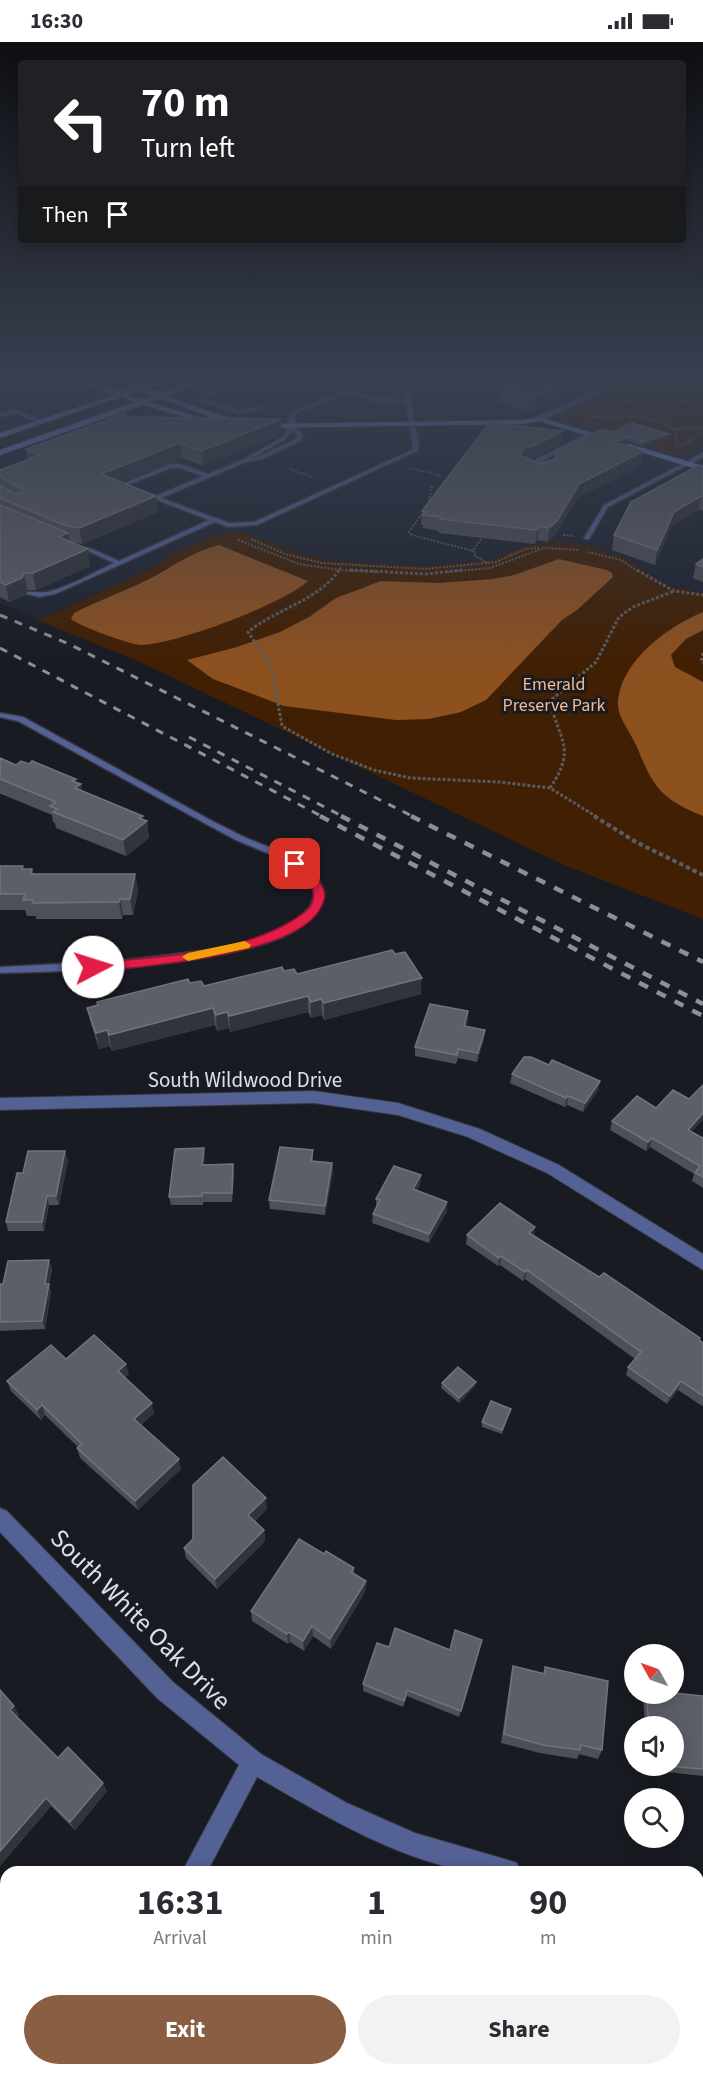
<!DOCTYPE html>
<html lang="en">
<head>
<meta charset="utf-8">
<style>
	body { margin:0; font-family:"Source Sans 3",sans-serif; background:#f2f2f3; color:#2b2b33; height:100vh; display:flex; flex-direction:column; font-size:22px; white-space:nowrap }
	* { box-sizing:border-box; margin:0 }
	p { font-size:20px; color:#7c7c81 }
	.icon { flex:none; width:33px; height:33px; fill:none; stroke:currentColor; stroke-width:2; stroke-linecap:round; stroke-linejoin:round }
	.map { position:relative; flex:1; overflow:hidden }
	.side { position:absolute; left:0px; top:1824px; width:704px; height:210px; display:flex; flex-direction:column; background:#fff; border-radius:18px 18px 0 0; box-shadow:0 3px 15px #0003 }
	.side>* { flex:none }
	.hud { position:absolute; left:18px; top:18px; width:668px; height:183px; border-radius:6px; box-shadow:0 3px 15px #0003; background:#202124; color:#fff; overflow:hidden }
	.needle { width:39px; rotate:310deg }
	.tools { position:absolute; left:624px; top:1602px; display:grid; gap:12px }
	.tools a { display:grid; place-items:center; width:60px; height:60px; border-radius:50%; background:#fff; box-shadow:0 3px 15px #0003; font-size:30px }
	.pin { position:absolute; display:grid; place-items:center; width:51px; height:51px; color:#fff; margin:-26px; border-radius:12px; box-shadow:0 3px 9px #0006 }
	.me { position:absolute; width:66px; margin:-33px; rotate:85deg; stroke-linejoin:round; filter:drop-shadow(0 0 4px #0008) }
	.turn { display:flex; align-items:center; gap:21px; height:126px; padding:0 24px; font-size:27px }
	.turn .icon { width:78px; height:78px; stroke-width:2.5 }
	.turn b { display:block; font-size:42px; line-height:51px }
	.then { display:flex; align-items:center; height:57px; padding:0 24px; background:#0003; gap:12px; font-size:22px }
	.eta { display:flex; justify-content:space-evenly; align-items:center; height:102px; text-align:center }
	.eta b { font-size:36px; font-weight:700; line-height:42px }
	.action { display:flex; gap:12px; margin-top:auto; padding:12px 24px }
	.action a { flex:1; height:69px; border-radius:36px; background:#895e42; color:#fff; font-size:24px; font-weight:700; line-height:69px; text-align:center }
	.action a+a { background:#f2f2f3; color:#2b2b33 }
	.status { display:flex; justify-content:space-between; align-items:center; height:42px; padding:0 30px; background:#fff; direction:ltr }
	.status svg { height:16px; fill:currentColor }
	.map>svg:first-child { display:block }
</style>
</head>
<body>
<div class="status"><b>16:30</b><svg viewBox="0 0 49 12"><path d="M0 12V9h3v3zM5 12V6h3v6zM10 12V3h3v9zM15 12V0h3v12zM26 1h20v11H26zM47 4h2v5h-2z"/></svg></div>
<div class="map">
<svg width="703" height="2034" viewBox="0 0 703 2034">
	<rect width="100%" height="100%" fill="#191b22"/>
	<g fill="#1e222f">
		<polygon points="0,340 147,340 0,390"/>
		<polygon points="211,340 703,340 703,551 666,543 627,517 581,502 562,500 540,501 521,505 492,518 428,524 341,520 300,512 242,490 216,492 170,513 151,527 38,578 0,561 0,415 138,370 182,354 189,347"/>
	</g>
	<g fill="#411f03">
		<path d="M643 340H679L703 347V397L691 404 694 410C682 417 670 412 657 408L653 402 580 380H566L558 374C567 367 579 370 589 365L587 359 618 345H633Z"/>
		<polygon points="242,490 300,512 341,520 428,524 492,518 521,505 540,501 562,500 581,502 627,517 666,543 703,551 703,877 566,824 142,621 38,578 151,527 170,513 216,492"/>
	</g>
	<g fill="#8d5120">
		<path d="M219 503 308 539C283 562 175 603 140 603 129 602 79 584 71 577L74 571C99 558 126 549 151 536 174 524 193 509 219 503Z"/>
		<polygon points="559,517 607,528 612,531 613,535 577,568 562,578 486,658 461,670 429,677 396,678 284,664 213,637 187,618 237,605 280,590 309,575 336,556 381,539 438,541 493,537 514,533"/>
		<path d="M703 570V588L686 597 671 613 675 625 703 640V774C661 757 653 745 637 705 633 695 617 673 618 663 619 620 667 585 703 570Z"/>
	</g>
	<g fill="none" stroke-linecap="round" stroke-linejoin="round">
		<defs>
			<g id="lane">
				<polygon points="30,340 38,340 24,345 21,343"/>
				<polygon points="239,340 246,340 206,355 205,357 238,368 260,364 262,367 238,372 199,358 202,353"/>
				<path d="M314 340C325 340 338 349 349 347 358 346 364 340 373 340L353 349 377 356 405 358 402 340H407L419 405 417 409 257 483 228 485 215 480 55 552 39 555 27 552V550C35 549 42 552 51 549 70 544 95 530 114 521L88 509 72 505V503L92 507 119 519 209 478 141 452 144 450 156 454 203 434 180 426H171L125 444 120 443 170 422H181L208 432 242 418 281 396C290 386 286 378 293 369L342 349ZM348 351 377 360 406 361 413 405 412 408 254 480 229 481 161 456 246 420 262 417 301 399 303 393 294 383 295 374 297 371ZM292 388 297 393 296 397 258 415 252 416 285 398Z"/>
				<polygon points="14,367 44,379 45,380 40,381 14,371 0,375 0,371"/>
				<path d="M588 391 593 392 542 419 552 422 553 428 538 433 521 426 525 420 533 419ZM539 422 547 424 548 426 538 429 527 425 529 423Z"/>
				<polygon points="684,421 689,422 608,465 589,497 585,497 584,496 604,463"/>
				<path d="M0 671 23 675 214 780C227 786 239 793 251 798 273 807 299 814 315 833 325 845 326 861 313 873 308 878 302 884 296 888 278 899 256 904 236 909 159 927 78 929 0 931V925L118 919 217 907 258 897 291 883 310 865 314 854 313 846 310 839 301 829 284 818 236 798 208 783 18 679 0 675Z"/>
			</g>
			<g id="street">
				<polygon points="550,340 561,340 593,349 613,340 622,340 542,379 536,379 536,375 587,352"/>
				<polygon points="703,410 703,415 689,424 682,422"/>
				<polygon points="314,1049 398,1061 480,1087 559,1123 703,1212 703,1228 547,1131 468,1095 398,1073 314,1061 0,1068 0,1056"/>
				<path d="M0 1466 7 1469 173 1640 261 1712 347 1761 415 1791 508 1818 517 1821 520 1830C503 1830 482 1833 465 1829 391 1814 323 1773 257 1735L207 1830H182L239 1723 157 1656 0 1490Z"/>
				<polygon points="698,1844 703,1845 703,1869 698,1868"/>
				<polygon points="6,2018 6,2028 26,2028 24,2034 0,2034 0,2021"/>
			</g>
			<g id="secondary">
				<path d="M81 340C101 339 113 353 133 346L120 340H129L140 344 161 340 147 346C172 355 178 340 202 340L167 354 220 373 252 381 248 383 215 377 160 356 150 360 217 381 213 383 143 363 0 413V408L135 360 121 355 0 396V391L114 353ZM140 349 153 354 142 358 128 353Z"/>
				<polygon points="539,375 703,424 703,429 539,379 524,382 261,386 257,384 261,382 524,378"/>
			</g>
		</defs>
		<use href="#lane" stroke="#35373d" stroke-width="3"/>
		<use href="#street" stroke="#35373d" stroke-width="2"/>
		<use href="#secondary" stroke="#35373d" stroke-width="2"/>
		<g stroke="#5a5c62" stroke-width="2" stroke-dasharray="2 1.5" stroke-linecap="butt">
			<polyline points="659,340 672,355 703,367"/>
			<polyline points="664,340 703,350"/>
			<polyline points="628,352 655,340"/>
			<polyline points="260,354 293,342 287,340"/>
			<polyline points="620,356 668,370"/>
			<path d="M591 375C617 375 655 370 675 389L677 405"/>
			<polyline points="674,387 703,386"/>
			<polyline points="679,404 703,391"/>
			<polyline points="409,426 440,433 438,435"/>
			<polyline points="290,427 312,435"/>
			<polyline points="428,463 432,443"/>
			<polyline points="424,469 409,490 412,493 474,509"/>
			<polyline points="563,493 574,494"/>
			<polyline points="251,497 285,512 322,521 424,527 496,520 525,507 539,506"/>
			<polyline points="481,497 474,507 475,514 488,521"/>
			<polyline points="238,498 299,522 340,528 382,530"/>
			<polyline points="588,510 621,518 639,530"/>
			<polyline points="338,530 342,524"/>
			<polyline points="447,530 490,526 544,506 578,508"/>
		</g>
		<g stroke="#5a5c62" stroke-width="3" stroke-dasharray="3 2" stroke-linecap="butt">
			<path d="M339 528C318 559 276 567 248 590L271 623 282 684 332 712 374 728 410 736 500 740 550 746 597 775"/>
			<polyline points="350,528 425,532 463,528"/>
			<polyline points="637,528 674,549 703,553"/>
			<polyline points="703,611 701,619 703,621"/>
			<path d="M550 746C577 706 559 699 550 659L596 620 619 575 633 565 674 549"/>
		</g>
		<polyline stroke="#5a5c62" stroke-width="4" stroke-dasharray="4.5 3" stroke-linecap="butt" points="594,774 636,800 703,833"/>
		<use href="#lane" fill="#546195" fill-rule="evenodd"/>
		<use href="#street" fill="#546195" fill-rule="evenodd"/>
		<use href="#secondary" fill="#7489dc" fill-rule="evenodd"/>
		<g stroke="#8e9095" stroke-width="3" stroke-dasharray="8 8" stroke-linecap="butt">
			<polyline points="0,573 69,602 414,775"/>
			<polyline points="0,606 323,775"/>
			<polyline points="189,695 344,775"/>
		</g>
		<g stroke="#8e9095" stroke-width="4.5" stroke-dasharray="10 10" stroke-linecap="butt">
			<polyline points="320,774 703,974"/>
			<polyline points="341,774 703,962"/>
			<polyline points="411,774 703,920"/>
		</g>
	</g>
	<g fill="#4d5058">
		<polygon points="480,340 593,340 583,344 572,341 571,349 528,370 497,360 498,349 503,347"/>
		<polygon points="127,375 281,377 281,392 204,424 181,416 121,440 156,454 158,470 82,502 72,500 90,524 36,548 27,548 25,553 9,560 0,555 0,428 28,418 26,407"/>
		<polygon points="489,381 563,389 561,402 532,417 529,418 539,422 555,417 556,410 602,387 613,390 632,381 669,392 668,396 642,404 628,399 627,404 644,409 642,423 577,456 555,493 548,500 537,498 535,502 439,491 439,489 423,486 423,483 421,483 422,469"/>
		<polygon points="703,424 703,469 699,467 671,484 655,523 612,508 614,493"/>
		<polygon points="703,517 703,540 693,536 696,522"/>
		<polygon points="0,716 16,723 81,742 82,749 147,779 149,796 126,814 56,786 55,781 53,780 52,773 1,752 0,752"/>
		<polygon points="0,824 24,827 32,827 33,832 135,832 138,849 133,873 123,873 122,877 36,877 36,874 27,874 25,868 0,868"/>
		<polygon points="284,929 297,932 421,952 324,978 322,973 311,976 308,970 230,990 229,986 217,989 215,983 112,1009 110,1004 99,1007 91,982 87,966 190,941 204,944"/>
		<polygon points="468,969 468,979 466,984 484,997 477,1020 458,1016 456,1022 415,1014 415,1005"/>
		<polygon points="549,1023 600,1039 598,1048 583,1070 567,1063 565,1065 510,1041 512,1032"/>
		<polygon points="703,1043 703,1077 691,1090 703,1096 703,1146 692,1139 694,1132 650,1105 646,1109 610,1088 612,1079 656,1066 689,1057"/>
		<polygon points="313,1108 313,1119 332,1121 333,1130 325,1173 270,1167 269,1158"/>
		<polygon points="205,1115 204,1122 233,1122 234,1131 232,1160 203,1160 203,1163 171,1163 169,1155"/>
		<polygon points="68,1118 59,1163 49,1163 44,1189 8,1189 6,1180 23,1131"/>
		<polygon points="421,1133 420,1142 417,1149 447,1169 429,1201 372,1181 373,1172 376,1166 376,1157"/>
		<polygon points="467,1193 534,1193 703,1301 703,1363 702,1364 678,1348 667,1362 626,1333 628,1325 635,1317 525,1237 523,1239 500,1223 498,1224 466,1202"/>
		<polygon points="49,1218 52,1227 49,1243 51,1250 45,1287 0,1289 0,1242 3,1242"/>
		<polygon points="66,1317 129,1332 125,1335 154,1371 141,1383 181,1427 138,1468 80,1416 77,1406 78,1405 45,1373 41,1378 11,1349 7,1339"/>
		<polygon points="442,1341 475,1344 459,1361 441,1346"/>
		<polygon points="511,1367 502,1392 482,1385 482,1380"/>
		<polygon points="267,1467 254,1480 264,1488 265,1499 217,1547 186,1516 184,1506"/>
		<polygon points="324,1512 354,1526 354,1532 366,1539 365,1550 331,1607 313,1594 304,1609 290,1600 288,1602 252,1579 251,1569"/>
		<polygon points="482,1598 459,1675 407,1654 403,1665 363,1649 363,1642 389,1605 450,1608"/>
		<polygon points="513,1624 543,1631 545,1625 602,1708 598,1717 579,1712 577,1717 540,1711 501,1701 511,1634"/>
		<polygon points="0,1648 19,1673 17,1675 58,1716 107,1749 75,1788 51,1764 0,1824"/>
		<polygon points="645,1652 674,1652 703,1654 703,1734 648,1728 647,1724 674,1724 674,1684 645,1684 643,1655"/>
		<polygon points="631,2028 698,2028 703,2034 631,2034"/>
	</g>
	<g fill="#32343c">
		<polygon points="569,340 572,340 571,349 528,370 529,358"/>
		<polygon points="584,340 593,340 583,344"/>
		<polygon points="281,377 281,392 204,424 202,409"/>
		<polygon points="563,389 561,402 532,417 523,419 520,413 524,406"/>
		<polygon points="669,392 668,396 642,404 643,400"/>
		<polygon points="629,395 627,408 613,400"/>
		<polygon points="180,401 181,416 103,447 101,432"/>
		<polygon points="644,409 642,423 577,456 555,493 548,500 549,486 579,442"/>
		<polygon points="156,454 158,470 82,502 79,486"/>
		<polygon points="701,454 699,467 671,484 655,523 657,508 674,470"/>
		<polygon points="539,484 537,498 535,502 537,488"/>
		<polygon points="68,491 70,507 59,495"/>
		<polygon points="88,507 90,524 36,548 33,531"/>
		<polygon points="24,531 27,548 25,553 9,560 6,543"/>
		<polygon points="76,737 77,745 81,742 83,758 78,762 72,739"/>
		<polygon points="143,774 144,782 147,779 149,796 126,814 123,798 139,776"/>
		<polygon points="135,832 138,849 133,873 130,857"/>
		<polygon points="120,857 123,873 122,877 119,860"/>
		<polygon points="422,936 421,952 324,978 324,961"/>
		<polygon points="308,954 308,970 230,990 229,974"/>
		<polygon points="321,957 322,973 311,976 311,960"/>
		<polygon points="213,966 215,983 112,1009 109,993"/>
		<polygon points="468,969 468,979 463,993 464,984"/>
		<polygon points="227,970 229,986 217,989 216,973"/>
		<polygon points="107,988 110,1004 99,1007 96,991"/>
		<polygon points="485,988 484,997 477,1020 478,1011"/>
		<polygon points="600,1039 598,1048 583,1070 585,1061"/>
		<polygon points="568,1054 567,1063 565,1065 566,1056"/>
		<polygon points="703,1071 703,1077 685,1097 688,1088"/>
		<polygon points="652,1096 650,1105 646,1109 648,1100"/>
		<polygon points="204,1106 205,1115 203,1131 202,1123"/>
		<polygon points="65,1109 68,1118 59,1163 56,1154"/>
		<polygon points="332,1121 333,1130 325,1173 325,1164"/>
		<polygon points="233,1122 234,1131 232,1160 232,1151"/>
		<polygon points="421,1133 420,1142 413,1156 413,1147"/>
		<polygon points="47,1154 49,1163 44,1189 42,1180"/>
		<polygon points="447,1160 447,1169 429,1201 429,1192"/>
		<polygon points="535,1185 534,1194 529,1191"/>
		<polygon points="501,1214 500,1223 498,1224 499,1216"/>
		<polygon points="49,1218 52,1227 49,1243 51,1250 45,1287 42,1279 45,1242"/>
		<polygon points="527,1228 525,1237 523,1239 525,1230"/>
		<polygon points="126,1322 129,1332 121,1339 118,1329"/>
		<polygon points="681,1339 678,1348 667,1362 670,1354"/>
		<polygon points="476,1340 475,1344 459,1361 459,1356"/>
		<polygon points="152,1361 154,1371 137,1386 134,1377"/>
		<polygon points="42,1363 45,1373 41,1378 37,1368"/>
		<polygon points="179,1417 181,1427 138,1468 135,1459"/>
		<polygon points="266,1456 267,1467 249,1485 248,1473"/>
		<polygon points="264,1488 265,1499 217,1547 215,1537"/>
		<polygon points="366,1539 365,1550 331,1607 330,1597"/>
		<polygon points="312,1584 313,1594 304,1609 303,1599"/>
		<polygon points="289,1590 290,1600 288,1602 287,1592"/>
		<polygon points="14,1664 19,1673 15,1677 10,1668"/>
		<polygon points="103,1741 107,1749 75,1788 70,1780"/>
		<polygon points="46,1756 51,1764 0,1824 0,1809"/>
		<polygon points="336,2028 341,2028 333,2034 327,2034"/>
	</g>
	<g fill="#5d5f67" stroke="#71747b" stroke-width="1.5">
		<polygon points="518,340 569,340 529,358 498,349 519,340"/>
		<polygon points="126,371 127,375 281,377 202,409 180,401 101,432 156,454 79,486 64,483 0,456 0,443 15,452 23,451 21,446 0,435 0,428 41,413 26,407"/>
		<polygon points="489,381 563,389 534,404 524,406 520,413 539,422 555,417 556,410 602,387 629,395 613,400 644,409 579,442 557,479 549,486 539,484 537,488 440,477 441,475 423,473 426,470 422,469"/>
		<polygon points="632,381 669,392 643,400 613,390"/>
		<polygon points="699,423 703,424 703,454 701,454 674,470 657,508 614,493 631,460"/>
		<polygon points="0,463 68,491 59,495 88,507 33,531 24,531 22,536 6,543 0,540"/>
		<polygon points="703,517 703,525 696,522"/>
		<polygon points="0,716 16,723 21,719 29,722 32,719 76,737 72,739 81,742 75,746 143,774 139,776 147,779 123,798 53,770 57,767 50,764 56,760 0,737"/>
		<polygon points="0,824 23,824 22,827 32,827 31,832 135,832 130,857 120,857 119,860 33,861 33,858 23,858 25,852 0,852"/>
		<polygon points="392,908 395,912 405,910 422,936 324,961 321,957 311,960 308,954 229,974 227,970 216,973 213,966 109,993 107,988 96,991 87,966 98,963 97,960 188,937 190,941 201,939 204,944 282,925 284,929 294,927 297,932"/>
		<polygon points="430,962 468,969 464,984 485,988 478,1011 458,1007 457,1013 415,1005"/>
		<polygon points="524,1015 531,1015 549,1023 552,1018 600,1039 585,1061 568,1054 566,1056 512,1032"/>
		<polygon points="703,1043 703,1071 688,1088 703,1096 703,1135 695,1131 700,1124 652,1096 648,1100 612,1079 637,1054 656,1066 673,1048 689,1057"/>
		<polygon points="280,1105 313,1108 311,1119 332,1121 325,1164 269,1158"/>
		<polygon points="204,1106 202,1123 233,1122 232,1151 202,1151 202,1154 169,1155 175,1107"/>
		<polygon points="28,1109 65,1109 56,1154 47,1154 42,1180 6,1180 17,1131 23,1131"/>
		<polygon points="394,1124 421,1133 413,1147 447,1160 429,1192 373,1172 380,1158 376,1157"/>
		<polygon points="500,1161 535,1185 529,1191 599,1235 604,1231 700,1296 699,1298 703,1301 703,1354 681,1339 670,1354 628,1325 641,1310 527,1228 525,1230 501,1214 499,1216 467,1193"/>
		<polygon points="49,1218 45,1242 49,1242 42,1279 0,1280 0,1242 3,1242 8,1219"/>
		<polygon points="94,1293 126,1322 118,1329 152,1361 134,1377 179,1417 135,1459 77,1406 82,1402 42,1363 37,1368 7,1339 51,1303 66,1317"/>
		<polygon points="458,1325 476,1340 459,1356 442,1341"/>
		<polygon points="491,1359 511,1367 502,1388 482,1380"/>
		<polygon points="223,1415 266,1456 248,1473 264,1488 215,1537 184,1506 193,1497 193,1443"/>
		<polygon points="299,1497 324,1512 326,1509 354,1526 351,1530 366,1539 330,1597 312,1584 303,1599 289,1590 287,1592 251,1569"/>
		<polygon points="395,1586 450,1608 455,1588 482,1598 461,1669 407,1648 404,1659 363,1642 377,1601 389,1605"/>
		<polygon points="513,1624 545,1632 545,1625 608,1639 602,1708 581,1703 580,1708 543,1703 504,1692"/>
		<polygon points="0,1648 14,1664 10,1668 58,1716 68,1705 103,1741 70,1780 46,1756 0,1809"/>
		<polygon points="674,1651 703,1654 703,1727 667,1724 674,1724 674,1684 649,1684 646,1652"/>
		<polygon points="698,1992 702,1993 703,2034 637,2034 637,2028 698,2028"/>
		<polygon points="231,2028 336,2028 327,2034 223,2034"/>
		<polygon points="414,2028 540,2028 540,2034 413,2034"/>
		<polygon points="587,2031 609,2034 587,2034"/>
	</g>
	<linearGradient id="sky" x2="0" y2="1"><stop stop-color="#0e0f13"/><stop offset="0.54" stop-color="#383f4f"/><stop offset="1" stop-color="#383f4f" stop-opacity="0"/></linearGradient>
	<rect width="703" height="624" fill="url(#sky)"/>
	<path fill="#e11d48" stroke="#92132f" stroke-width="1.5" d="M295 818C307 822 315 831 321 842 327 851 325 858 320 867 294 914 144 924 93 930L87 925 93 921C160 914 237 913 295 877 302 872 311 867 313 858 317 840 298 832 289 822Z"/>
	<polygon fill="#f59e0b" points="245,899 251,903 249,906 188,919 182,915 188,911"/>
	<g text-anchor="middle" stroke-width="6" stroke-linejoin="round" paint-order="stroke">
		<g font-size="18" fill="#f7b88c" stroke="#191b22">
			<text x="554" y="648">Emerald<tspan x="554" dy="21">Preserve Park</tspan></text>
		</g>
		<g font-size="21" fill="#dee0e5" stroke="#191b22">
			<text x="245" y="1045">South Wildwood Drive</text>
		</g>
		<g font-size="26" fill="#dee0e5" stroke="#191b22">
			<text transform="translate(141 1577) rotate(45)" y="9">South White Oak Drive</text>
		</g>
	</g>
</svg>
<div class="tools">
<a><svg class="needle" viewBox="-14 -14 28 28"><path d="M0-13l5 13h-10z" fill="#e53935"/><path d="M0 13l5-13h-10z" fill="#7c7c81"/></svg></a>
<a><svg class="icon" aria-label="sound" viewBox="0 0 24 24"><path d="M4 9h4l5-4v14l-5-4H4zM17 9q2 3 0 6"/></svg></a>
<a><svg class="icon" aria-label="search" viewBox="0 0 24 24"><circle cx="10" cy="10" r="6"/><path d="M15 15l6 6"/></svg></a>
</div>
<div class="pin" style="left:295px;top:822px;background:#d93025"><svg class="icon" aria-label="arrive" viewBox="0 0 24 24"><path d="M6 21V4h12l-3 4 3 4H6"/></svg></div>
<svg class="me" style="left:93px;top:925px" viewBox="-20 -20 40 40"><circle r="19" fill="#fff"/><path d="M0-13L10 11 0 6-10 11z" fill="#e11d48"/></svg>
<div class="hud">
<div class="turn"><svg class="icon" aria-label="left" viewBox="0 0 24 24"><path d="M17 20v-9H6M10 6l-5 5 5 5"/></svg><div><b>70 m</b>Turn left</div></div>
<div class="then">Then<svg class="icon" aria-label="arrive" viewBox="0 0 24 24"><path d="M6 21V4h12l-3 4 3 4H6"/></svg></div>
</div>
<section class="side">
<div class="eta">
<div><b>16:31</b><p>Arrival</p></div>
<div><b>1</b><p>min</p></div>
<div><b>90</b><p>m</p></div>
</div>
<div class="action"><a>Exit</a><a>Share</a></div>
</section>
</div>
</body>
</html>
